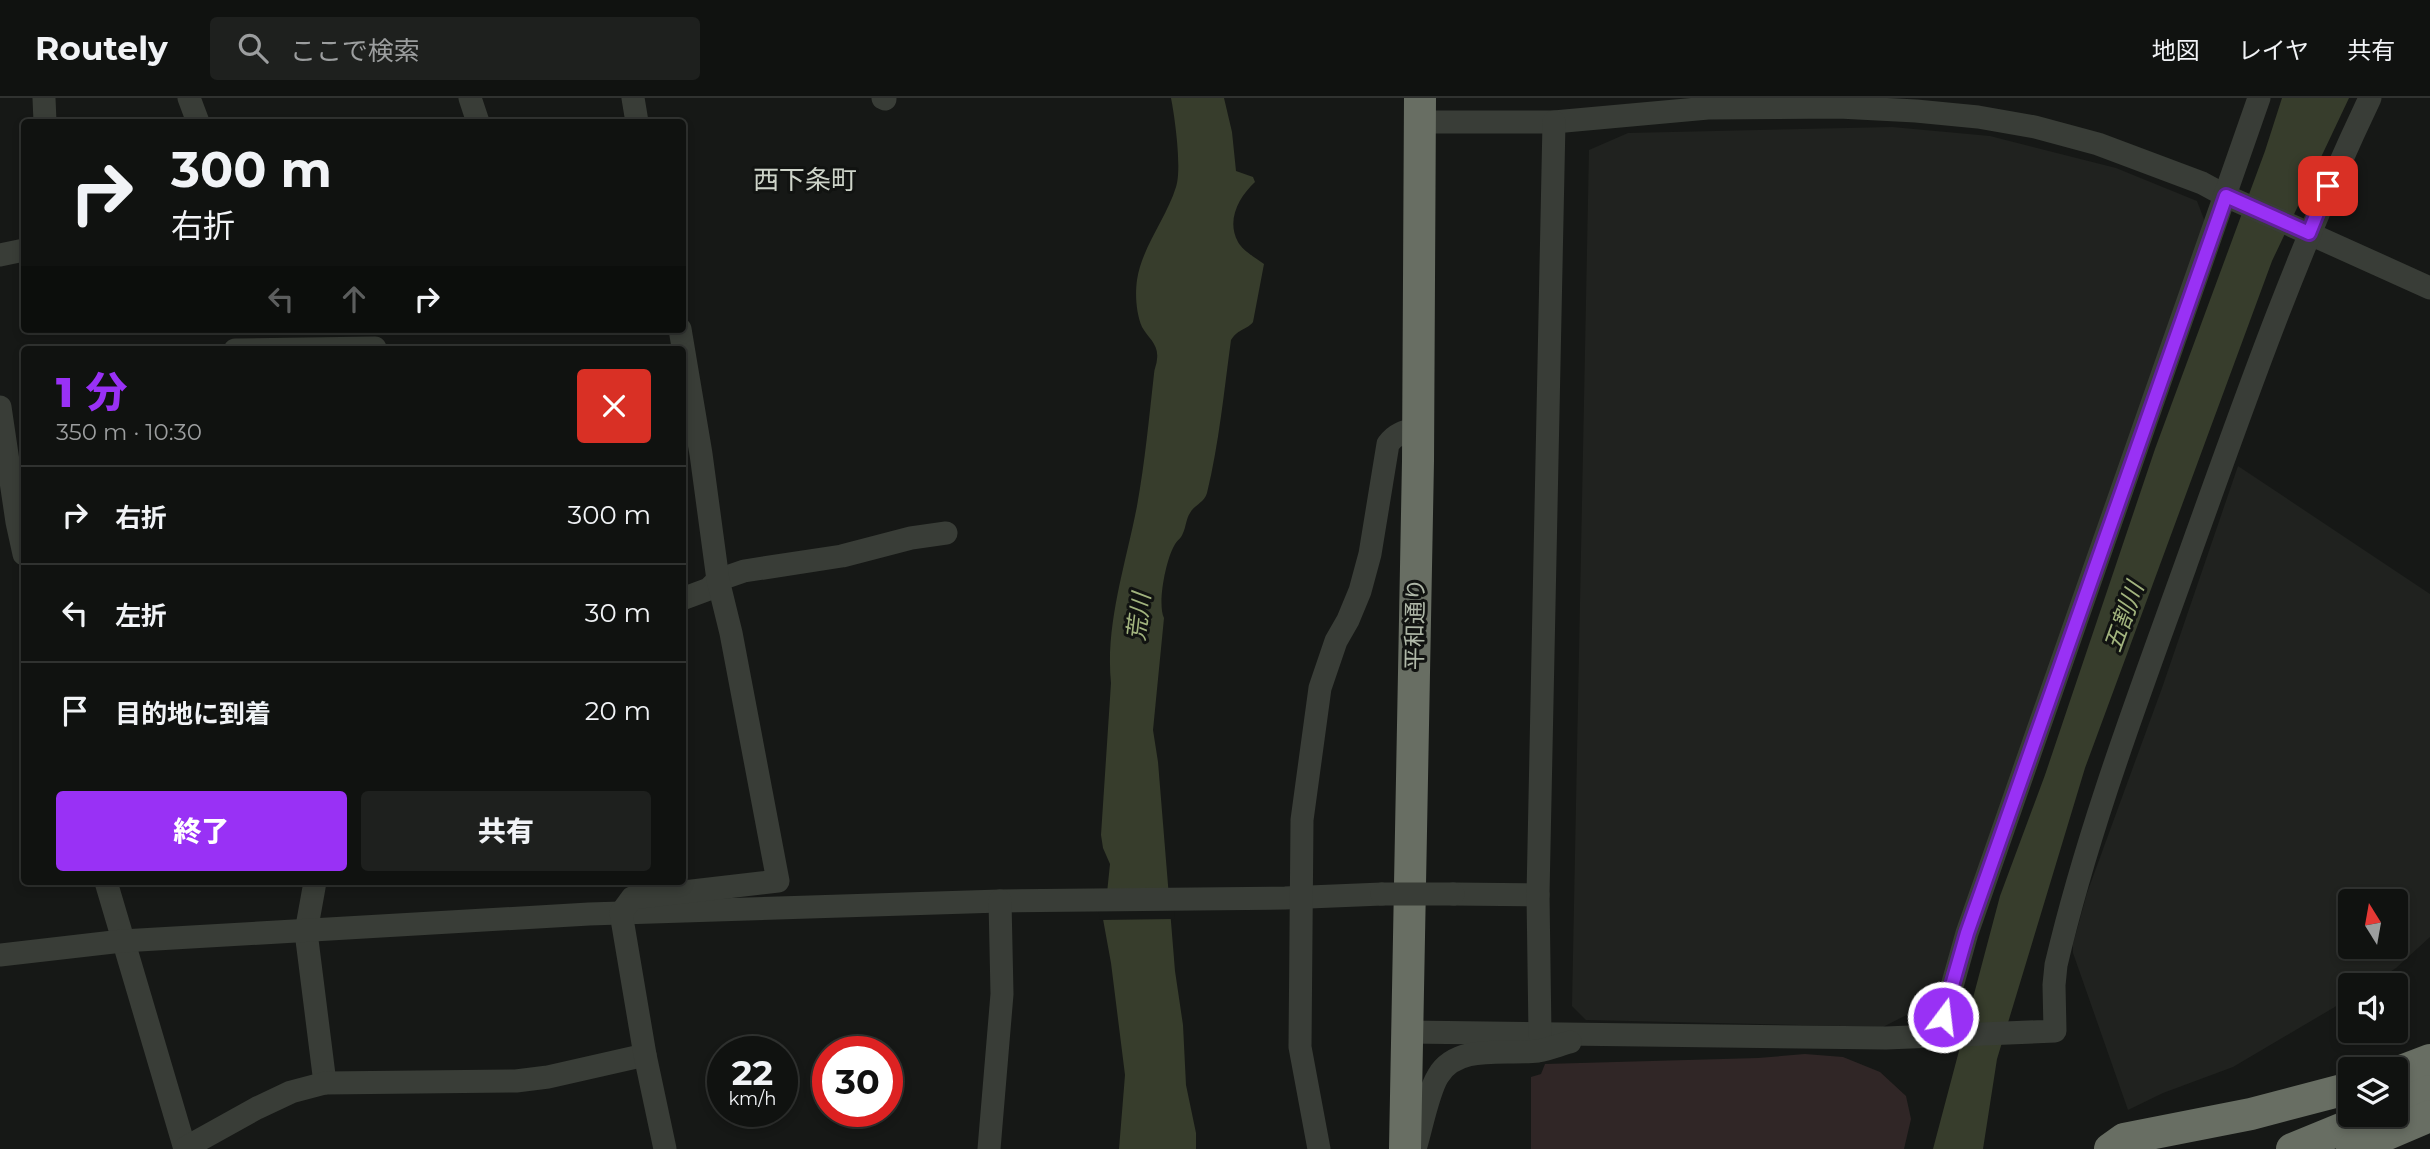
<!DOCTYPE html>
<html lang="ja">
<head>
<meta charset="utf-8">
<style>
	body { margin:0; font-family:Montserrat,"Noto Sans JP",sans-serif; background:#1e201e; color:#f1f3f6; height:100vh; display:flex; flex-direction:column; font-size:26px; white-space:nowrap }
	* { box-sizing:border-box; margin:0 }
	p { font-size:23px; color:#9c9e9f }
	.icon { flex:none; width:38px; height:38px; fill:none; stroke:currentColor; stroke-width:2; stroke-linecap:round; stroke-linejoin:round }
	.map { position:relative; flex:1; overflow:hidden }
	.panel { position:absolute; left:21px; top:248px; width:665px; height:539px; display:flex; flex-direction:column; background:#101210; border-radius:7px; box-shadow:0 4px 10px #0003,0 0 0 2px #303230 }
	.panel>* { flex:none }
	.guide { position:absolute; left:21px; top:21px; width:665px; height:214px; border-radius:7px; box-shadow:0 4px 10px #0003,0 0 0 2px #303230; background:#101210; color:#f1f3f6; overflow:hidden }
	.needle { width:46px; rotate:349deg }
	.controls { position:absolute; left:2338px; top:791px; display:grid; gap:14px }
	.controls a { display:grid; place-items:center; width:70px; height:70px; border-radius:7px; background:#101210; box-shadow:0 4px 10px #0003,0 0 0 2px #303230; font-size:35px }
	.speed { position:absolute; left:707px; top:938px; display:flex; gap:14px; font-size:35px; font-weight:700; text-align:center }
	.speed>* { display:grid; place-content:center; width:91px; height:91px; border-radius:50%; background:#101210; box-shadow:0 4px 10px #0003,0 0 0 2px #303230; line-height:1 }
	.speed small { font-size:18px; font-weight:400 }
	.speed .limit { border:10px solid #d22; background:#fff; color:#111 }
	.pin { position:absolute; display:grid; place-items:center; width:60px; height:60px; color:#fff; margin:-30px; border-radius:14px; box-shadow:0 4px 10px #0006 }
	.me { position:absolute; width:77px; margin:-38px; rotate:15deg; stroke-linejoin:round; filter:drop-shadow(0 0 5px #0008) }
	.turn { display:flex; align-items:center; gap:24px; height:147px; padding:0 35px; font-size:32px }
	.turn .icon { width:91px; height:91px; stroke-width:2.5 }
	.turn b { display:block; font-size:49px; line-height:60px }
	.lanes { display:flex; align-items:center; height:66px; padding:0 35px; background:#0003; justify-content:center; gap:35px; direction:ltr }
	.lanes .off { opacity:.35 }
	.round { display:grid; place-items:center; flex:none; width:74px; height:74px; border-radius:7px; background:#1e201e }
	.head { display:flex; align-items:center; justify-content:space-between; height:119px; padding:0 35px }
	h1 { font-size:42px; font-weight:800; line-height:52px; color:#9931f5 }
	.button { display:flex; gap:14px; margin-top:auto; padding:14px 35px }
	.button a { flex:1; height:80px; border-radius:7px; background:#9931f5; color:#fff; font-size:28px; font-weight:800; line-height:80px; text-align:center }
	.button a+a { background:#1e201e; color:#f1f3f6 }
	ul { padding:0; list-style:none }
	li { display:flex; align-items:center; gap:21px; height:98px; padding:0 35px; border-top:2px solid #303230 }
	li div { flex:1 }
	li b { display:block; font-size:26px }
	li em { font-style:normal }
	header { display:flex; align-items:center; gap:42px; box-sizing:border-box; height:98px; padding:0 35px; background:#101210; border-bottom:2px solid #303230 }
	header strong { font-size:33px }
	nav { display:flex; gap:38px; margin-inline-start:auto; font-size:24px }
	.search { width:490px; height:63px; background:#1e201e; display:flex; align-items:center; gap:18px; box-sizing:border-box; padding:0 24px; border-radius:7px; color:#9c9e9f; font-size:26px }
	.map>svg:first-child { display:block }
</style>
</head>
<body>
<header>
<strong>Routely</strong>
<div class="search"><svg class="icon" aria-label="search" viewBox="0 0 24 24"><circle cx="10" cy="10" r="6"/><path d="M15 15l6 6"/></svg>ここで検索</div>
<nav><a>地図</a><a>レイヤ</a><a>共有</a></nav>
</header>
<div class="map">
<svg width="2430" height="1051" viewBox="0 0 2430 1051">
	<rect width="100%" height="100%" fill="#161816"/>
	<g fill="#20221f" fill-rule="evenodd">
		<polygon points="1892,29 1990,38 2116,70 2197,103 2205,124 1941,888 1926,907 1883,929 1586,922 1572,908 1589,52 1628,35"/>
		<path d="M2238 368 2430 496V839L2396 870 2370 887H2350V900L2233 969 2163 995 2128 1012 2073 855V846L2087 795 2162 590ZM2350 803H2396V849H2350Z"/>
	</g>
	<polygon fill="#302626" points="1805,956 1843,959 1880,974 1906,998 1911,1021 1904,1051 1531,1051 1531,979 1541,976 1545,966 1758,960"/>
	<g fill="#373d2c">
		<path d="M1171 0H1224L1232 34 1236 73 1253 79 1255 84C1239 99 1226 122 1238 144 1243 153 1256 160 1264 166L1253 224C1247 232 1239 230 1231 242 1224 293 1219 346 1207 395 1204 405 1194 407 1190 415 1186 421 1186 429 1183 435 1181 441 1177 442 1174 448 1166 462 1157 506 1164 520L1153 632 1158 664 1175 873 1183 927 1186 987 1196 1035V1051H1119L1125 977 1111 865 1099 799 1107 795 1110 766 1103 750 1101 737 1111 585C1105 527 1126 465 1137 408 1145 364 1149 320 1154 276 1154 271 1157 266 1157 261 1159 246 1148 240 1142 229 1136 215 1135 196 1137 182 1142 149 1166 121 1176 89 1182 71 1175 20 1171 0Z"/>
		<polygon points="2282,0 2349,0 2272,163 2085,670 1997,961 1983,1051 1933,1051 2000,798 2045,677 2155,351 2265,53"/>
	</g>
	<polygon fill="#161816" points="1173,791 1175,821 1100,822 1096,798"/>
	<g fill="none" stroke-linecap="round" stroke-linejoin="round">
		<g stroke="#393d37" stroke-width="23">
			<polyline points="44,0 45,24"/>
			<polyline points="189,0 198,24"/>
			<polyline points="470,0 478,24"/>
			<polyline points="633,0 637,24"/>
			<polyline points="883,0 885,1"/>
			<polyline points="1421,24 1554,24 1708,10 1839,9 1916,13 1978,19 2035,29 2098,46 2202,85 2226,98 2430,190"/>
			<polyline points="0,157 24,152"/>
			<polyline points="235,252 375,250"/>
			<polyline points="0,309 17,424 24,456"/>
			<polyline points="682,501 709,491 718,482 744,473 842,458 911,440 946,435"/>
			<polyline points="106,784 185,1051"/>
			<polyline points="315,784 306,834 325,985"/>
			<polyline points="1453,796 1538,797"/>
			<polyline points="0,857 122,843 589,816 1000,803 1285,800 1382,796"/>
			<path d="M1408 934 1886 940 2055 933 2054 887 2056 867C2088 731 2138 600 2185 469 2242 310 2297 153 2370 0"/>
			<polyline points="1540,936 1538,797 1554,24"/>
			<polyline points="1938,938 1967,835 2259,0"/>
			<polyline points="185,1050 257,1010 291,994 325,985 516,983 548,979 645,957"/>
			<polyline points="665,1051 645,957 621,815 632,800 778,783 731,535 718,482 701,356 680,231"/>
			<polyline points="989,1051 1002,896 1000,803"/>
			<path d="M1319 1051 1300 949 1302 722 1320 590 1336 543 1348 522 1360 493 1370 456 1388 346C1396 335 1406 333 1418 330"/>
			<path d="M1415 1051C1421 1032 1428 994 1438 978 1457 945 1506 957 1538 953 1549 951 1559 947 1570 944"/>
		</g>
		<g stroke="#686e63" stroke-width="32">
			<polyline points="2396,975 2430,962"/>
			<polyline points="2396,1008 2430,993"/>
			<polyline points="1405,1051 1418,363 1420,0"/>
			<polyline points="2110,1051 2124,1041 2251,1016 2350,990"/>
			<polyline points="2292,1051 2375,1017"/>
			<polyline points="2352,1051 2430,1018"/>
		</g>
		<polyline stroke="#393d37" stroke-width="23" points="1382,796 1453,796"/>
	</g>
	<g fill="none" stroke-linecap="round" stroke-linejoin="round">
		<defs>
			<polyline id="route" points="1943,919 1967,835 2226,98 2309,135 2328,88"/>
		</defs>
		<use href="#route" stroke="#63209f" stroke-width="18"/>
		<use href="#route" stroke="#9931f5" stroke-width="12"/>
	</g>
	<g text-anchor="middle" stroke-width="6" stroke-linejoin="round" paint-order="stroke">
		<g font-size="23" fill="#afb8a8" stroke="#111311">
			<text transform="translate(1415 526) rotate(-89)" y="8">平和通り</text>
		</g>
		<g font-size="24" font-style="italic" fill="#a2b47e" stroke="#111311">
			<text transform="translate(1139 519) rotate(-83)" y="8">荒川</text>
			<text transform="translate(2124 519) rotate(-70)" y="8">五割川</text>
		</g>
		<g font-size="26" fill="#ced4c9" stroke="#111311">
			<text x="805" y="91">西下条町</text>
		</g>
	</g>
</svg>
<div class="controls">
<a><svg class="needle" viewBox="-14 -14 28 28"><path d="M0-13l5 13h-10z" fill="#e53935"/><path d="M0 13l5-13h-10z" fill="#9c9e9f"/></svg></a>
<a><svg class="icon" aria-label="sound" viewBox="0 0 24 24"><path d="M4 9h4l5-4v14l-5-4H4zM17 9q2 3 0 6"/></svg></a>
<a><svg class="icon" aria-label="layers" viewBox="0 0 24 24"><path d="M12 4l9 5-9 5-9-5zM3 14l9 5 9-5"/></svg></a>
</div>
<div class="speed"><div>22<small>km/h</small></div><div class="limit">30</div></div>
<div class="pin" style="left:2328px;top:88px;background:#d93025"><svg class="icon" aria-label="arrive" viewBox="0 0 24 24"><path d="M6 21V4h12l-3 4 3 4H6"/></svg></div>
<svg class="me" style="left:1943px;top:919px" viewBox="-20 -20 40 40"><circle r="17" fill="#9931f5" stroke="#fff" stroke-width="3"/><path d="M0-11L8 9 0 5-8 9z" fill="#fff"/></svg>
<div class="guide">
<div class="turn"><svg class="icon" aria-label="right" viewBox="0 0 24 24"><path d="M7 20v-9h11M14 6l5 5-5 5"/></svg><div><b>300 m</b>右折</div></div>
<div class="lanes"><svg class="icon off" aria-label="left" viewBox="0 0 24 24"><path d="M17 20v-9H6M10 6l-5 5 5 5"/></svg><svg class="icon off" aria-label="ahead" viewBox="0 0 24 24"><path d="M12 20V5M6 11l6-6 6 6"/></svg><svg class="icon" aria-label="right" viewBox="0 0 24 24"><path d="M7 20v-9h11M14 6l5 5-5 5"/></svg></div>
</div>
<section class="panel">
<div class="head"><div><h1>1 分</h1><p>350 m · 10:30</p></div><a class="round" style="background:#d93025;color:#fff"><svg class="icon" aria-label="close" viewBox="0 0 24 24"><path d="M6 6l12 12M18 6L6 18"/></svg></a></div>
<ul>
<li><svg class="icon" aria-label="right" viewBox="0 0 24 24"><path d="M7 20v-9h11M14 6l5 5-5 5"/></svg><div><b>右折</b></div><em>300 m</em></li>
<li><svg class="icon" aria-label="left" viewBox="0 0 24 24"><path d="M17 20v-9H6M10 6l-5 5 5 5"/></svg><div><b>左折</b></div><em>30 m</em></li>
<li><svg class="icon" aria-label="arrive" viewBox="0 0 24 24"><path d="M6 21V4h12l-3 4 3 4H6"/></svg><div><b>目的地に到着</b></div><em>20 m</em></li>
</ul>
<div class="button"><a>終了</a><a>共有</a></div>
</section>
</div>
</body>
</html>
